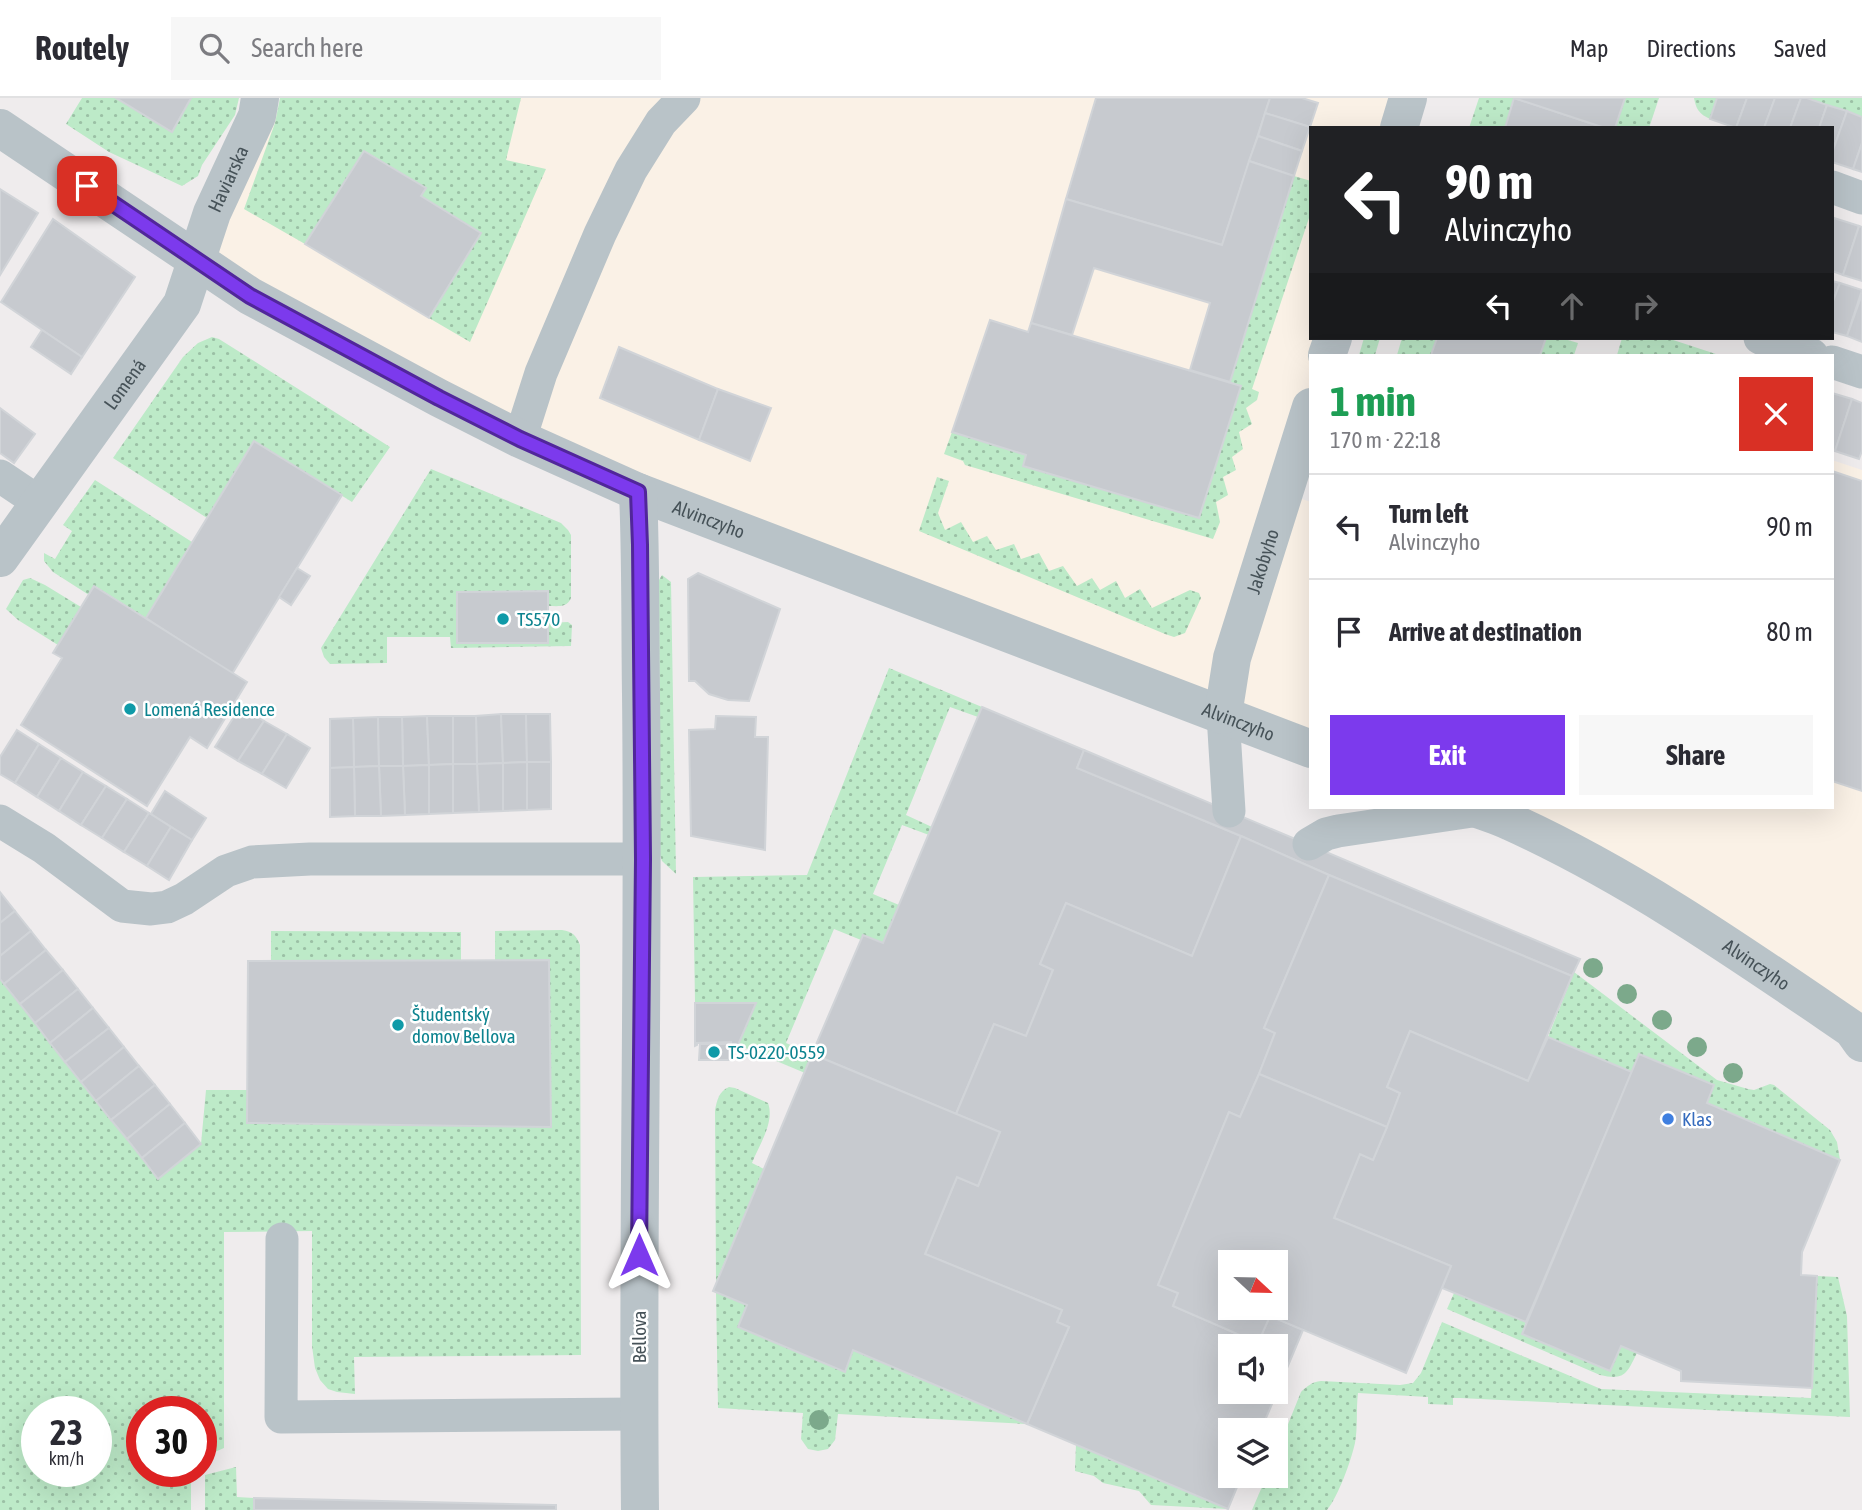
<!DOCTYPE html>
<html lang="en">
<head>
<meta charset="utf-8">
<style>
	body { margin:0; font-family:"Asap Condensed",sans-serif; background:#f7f7f7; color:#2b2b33; height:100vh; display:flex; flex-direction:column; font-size:26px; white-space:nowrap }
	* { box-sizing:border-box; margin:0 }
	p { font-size:23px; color:#7c7c81 }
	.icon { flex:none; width:38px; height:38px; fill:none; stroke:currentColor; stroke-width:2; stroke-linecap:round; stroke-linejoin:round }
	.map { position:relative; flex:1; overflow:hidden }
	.panel { position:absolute; left:1309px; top:256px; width:525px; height:455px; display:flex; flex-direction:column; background:#fff; border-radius:0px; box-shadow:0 7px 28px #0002 }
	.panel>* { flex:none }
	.guide { position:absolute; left:1309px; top:28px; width:525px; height:214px; border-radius:0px; box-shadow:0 7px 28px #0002; background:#202124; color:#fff; overflow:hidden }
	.needle { width:46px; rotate:112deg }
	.tools { position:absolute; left:1218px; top:1152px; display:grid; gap:14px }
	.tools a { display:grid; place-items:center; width:70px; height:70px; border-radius:0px; background:#fff; box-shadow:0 7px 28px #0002; font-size:35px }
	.speed { position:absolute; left:21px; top:1298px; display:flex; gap:14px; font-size:35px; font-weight:700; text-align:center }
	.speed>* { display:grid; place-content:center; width:91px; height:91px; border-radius:50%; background:#fff; box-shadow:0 7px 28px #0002; line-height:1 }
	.speed small { font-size:18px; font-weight:400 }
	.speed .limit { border:10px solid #d22; background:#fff; color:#111 }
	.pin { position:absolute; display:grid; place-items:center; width:60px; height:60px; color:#fff; margin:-30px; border-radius:14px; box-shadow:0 4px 10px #0006 }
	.me { position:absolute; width:77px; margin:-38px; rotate:0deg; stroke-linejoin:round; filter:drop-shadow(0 0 5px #0008) }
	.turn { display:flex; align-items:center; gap:24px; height:147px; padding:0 21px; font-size:32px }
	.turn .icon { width:91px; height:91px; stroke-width:2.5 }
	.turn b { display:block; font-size:49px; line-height:60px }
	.lanes { display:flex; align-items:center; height:66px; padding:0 21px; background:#0003; justify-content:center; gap:35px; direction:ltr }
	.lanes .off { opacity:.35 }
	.round { display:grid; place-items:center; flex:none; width:74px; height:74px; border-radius:0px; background:#f7f7f7 }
	.overview { display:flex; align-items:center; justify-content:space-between; height:119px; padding:0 21px }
	h1 { font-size:42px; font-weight:700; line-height:52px; color:#1e9e55 }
	.button { display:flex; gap:14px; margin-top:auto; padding:14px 21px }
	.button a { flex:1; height:80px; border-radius:0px; background:#7c3aed; color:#fff; font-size:28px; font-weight:700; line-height:80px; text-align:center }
	.button a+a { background:#f7f7f7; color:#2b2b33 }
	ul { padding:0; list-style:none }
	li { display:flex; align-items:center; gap:21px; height:105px; padding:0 21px; border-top:2px solid #e1e1e2 }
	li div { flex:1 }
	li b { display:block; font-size:26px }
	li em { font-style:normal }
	header { display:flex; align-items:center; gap:42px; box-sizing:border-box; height:98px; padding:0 35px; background:#fff; border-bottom:2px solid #e1e1e2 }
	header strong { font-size:33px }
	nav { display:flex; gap:38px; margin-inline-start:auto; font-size:24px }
	.search { width:490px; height:63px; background:#f7f7f7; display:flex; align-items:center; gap:18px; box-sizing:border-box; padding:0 24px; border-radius:0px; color:#7c7c81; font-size:26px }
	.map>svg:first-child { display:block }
</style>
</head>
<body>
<header>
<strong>Routely</strong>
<div class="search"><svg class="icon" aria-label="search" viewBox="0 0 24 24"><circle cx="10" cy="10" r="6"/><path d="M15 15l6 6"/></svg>Search here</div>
<nav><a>Map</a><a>Directions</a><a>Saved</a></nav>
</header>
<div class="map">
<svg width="1862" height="1412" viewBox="0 0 1862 1412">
	<defs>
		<pattern id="grass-dots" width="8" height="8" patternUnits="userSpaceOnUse" patternTransform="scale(1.75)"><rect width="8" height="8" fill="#bdeac8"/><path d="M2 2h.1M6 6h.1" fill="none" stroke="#9bc0a5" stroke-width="1.8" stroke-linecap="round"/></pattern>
	</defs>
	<rect width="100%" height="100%" fill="#efeced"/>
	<g fill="#faf1e6">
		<polygon points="444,0 1408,0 1399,30 1311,30 1311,240 1333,240 1311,257 1311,309 1284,395 1311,404 1311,651 638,396 197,162 257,18"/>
		<polygon points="1832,362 1862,372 1862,943 1472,709 1832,709"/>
	</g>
	<g fill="url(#grass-dots)" fill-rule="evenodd">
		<polygon points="82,0 116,0 172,34 191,0 239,0 235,17 202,67 198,78 182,88 109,54 66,26"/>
		<polygon points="280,0 521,0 506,62 546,71 470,244 429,220 481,135 421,98 426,90 365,53 305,146 244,111 275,25"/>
		<polygon points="1479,0 1514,0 1505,30 1469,30"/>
		<polygon points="1625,0 1659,0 1649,30 1615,30"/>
		<path d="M1694 0H1717L1710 21C1699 16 1696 11 1694 0Z"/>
		<polygon points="1807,0 1862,0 1862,19"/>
		<polygon points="1294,78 1311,83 1311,114 1252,291 1259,294 1257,302 1246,310 1252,326 1239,334 1243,351 1232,359 1236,372 1223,379 1228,397 1216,404 1220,424 1213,441 965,367 963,363 944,356 952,334 1026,357 1023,368 1199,420 1241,288 1230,284"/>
		<polygon points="212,239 219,241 390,349 352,404 254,343 207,420 113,360 183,259 198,245"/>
		<polygon points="1364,240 1380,240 1375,257 1359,257"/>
		<polygon points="1402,240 1437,240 1431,257 1397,257"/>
		<polygon points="1546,240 1561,240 1578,245 1574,257 1540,257"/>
		<polygon points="1622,240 1667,240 1719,257 1617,257"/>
		<path d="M431 371 561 425 568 432 571 437V500C567 510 558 508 548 508V493L457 494V545H548V525L568 524 572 527 571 548 451 550 450 539H387V565L330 566 324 559 321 550Z"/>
		<polygon points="937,379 949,383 938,415 945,432 961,424 973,444 987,438 996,452 1014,446 1021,461 1039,455 1049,473 1063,468 1077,488 1092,480 1100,492 1116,483 1125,500 1140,491 1152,510 1190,492 1199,495 1201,500 1185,535 1174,539 1165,536 919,433"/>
		<polygon points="95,382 192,444 146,520 95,488 89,497 53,474 44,463 44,455 55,461 72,433 63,427"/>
		<polygon points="662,477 671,484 676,776 662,763 660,757 659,482"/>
		<polygon points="30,480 45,487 81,509 58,547 18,522 6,511 23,482"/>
		<polygon points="889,570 982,609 978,619 950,609 906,717 932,729 929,737 902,727 873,796 899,807 883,845 863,837 861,842 834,831 786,945 812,956 805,975 738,947 756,905 695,905 693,779 807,777"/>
		<path d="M562 832C573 834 576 837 580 847L581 1257 354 1259 355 1296 337 1294 328 1291 320 1282 315 1270 312 1248V1133L224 1134V1350L201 1360V1314H142V1374H191V1412H0V881L158 1080 201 1046 206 992H247L248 1025 550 1028 548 862H495V833ZM37 1314H96V1374H37Z"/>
		<polygon points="271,833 461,834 461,863 271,863"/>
		<polygon points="1574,874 1717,982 1748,991 1754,992 1770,986 1774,987 1830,1032 1837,1044 1840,1062 1707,1005 1714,987 1639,956 1632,974 1548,939"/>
		<path d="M729 989 735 990 768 1005C775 1024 759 1047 752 1065L764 1071 716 1184 715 1012C717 1002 719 993 729 989Z"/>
		<path d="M1817 1178 1838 1179 1847 1218 1850 1319 1460 1300H1453V1307L1428 1306V1299L1358 1295C1356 1311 1358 1329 1355 1345 1351 1363 1338 1399 1327 1412H1252L1267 1377H1276V1356L1301 1294C1307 1288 1312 1284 1321 1283L1400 1287 1413 1285 1421 1275 1442 1224 1601 1291 1811 1300Z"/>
		<polygon points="716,1194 747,1207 739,1229 845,1273 853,1252 1027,1326 838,1316 835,1342 828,1351 818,1353 808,1351 801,1341 803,1315 718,1310"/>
		<path d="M1454 1195 1526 1224 1522 1236 1609 1273 1621 1248 1637 1255C1627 1275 1625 1283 1600 1277L1447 1211Z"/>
		<polygon points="1076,1346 1228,1411 1151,1407 1139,1393 1103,1385 1094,1378 1075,1373"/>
		<polygon points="236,1369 237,1399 254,1400 254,1412 205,1412 205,1377"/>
	</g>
	<g fill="#c7cacf" stroke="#d1d4d8" stroke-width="2" fill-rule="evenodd">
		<polygon points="116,0 191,0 172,34"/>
		<polygon points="1096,0 1270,0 1222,147 1066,101"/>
		<polygon points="1270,0 1302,0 1318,5 1310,29 1265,15"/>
		<polygon points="1514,0 1605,30 1505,30"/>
		<polygon points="1514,0 1625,0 1615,30 1605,30"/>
		<polygon points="1717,0 1747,0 1736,30 1710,21"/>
		<polygon points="1747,0 1775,0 1764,30 1736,30"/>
		<polygon points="1775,0 1801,0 1790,30 1764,30"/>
		<polygon points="1801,0 1807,0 1827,7 1819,30 1790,30"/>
		<polygon points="1827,7 1847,13 1832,55 1832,30 1819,30"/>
		<polygon points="1847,13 1862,19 1862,45 1853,71 1832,64 1832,55"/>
		<polygon points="1265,15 1310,29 1302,53 1258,38"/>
		<polygon points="1258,38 1302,53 1294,78 1249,63"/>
		<polygon points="1862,45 1862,74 1853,71"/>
		<polygon points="364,53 426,90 421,98 481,135 429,220 305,146"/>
		<polygon points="1249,63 1294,78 1230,284 1190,272 1210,205 1094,170 1072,237 1031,225 1066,101 1222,147"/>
		<polygon points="0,91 38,115 0,177"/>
		<polygon points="1834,120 1859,128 1843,177 1832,173 1832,125"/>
		<polygon points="53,121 135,179 82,259 1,204"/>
		<polygon points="1859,128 1862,129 1862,183 1843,177"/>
		<polygon points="1832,183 1840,185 1832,206"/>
		<polygon points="1840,185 1862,192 1847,238 1832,234 1832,206"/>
		<polygon points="1862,196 1862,244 1847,238"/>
		<polygon points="990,222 1028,234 1031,225 1241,288 1199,420 1023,368 1026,357 952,334"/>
		<polygon points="42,232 82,259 71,276 31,249"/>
		<polygon points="1437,240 1546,240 1540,257 1431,257"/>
		<polygon points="619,249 718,291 699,342 600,300"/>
		<polygon points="718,291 771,310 750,363 699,342"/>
		<polygon points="1832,295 1852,301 1835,353 1832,353"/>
		<polygon points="1852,301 1862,305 1862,353 1859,361 1835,353"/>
		<polygon points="0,310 35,336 14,365 0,355"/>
		<polygon points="254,343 342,397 232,576 146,520"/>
		<polygon points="1832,373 1862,383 1862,693 1832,683"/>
		<polygon points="297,470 310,478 291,507 279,499"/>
		<polygon points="698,475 780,511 749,603 728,602 709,596 695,583 689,583 688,481"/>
		<polygon points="94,488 247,584 207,650 190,639 147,708 21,627 62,560 53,555"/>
		<polygon points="548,493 548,545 457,545 457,494"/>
		<polygon points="240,609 264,623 238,663 215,649"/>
		<polygon points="982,609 1084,652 1077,670 1241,738 1192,858 1066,805 1040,866 1053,872 1026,938 994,926 956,1016 812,956 863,837 883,845"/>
		<polygon points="501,616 503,665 477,666 476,618"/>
		<polygon points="501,616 526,616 527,664 503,665"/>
		<polygon points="526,616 550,616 551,664 527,664"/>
		<polygon points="427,618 429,667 403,668 402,619"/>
		<polygon points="427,618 453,618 453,666 429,667"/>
		<polygon points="453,618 476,618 477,666 453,666"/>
		<polygon points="716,618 756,619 755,639 768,639 765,752 691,738 689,632 715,631"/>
		<polygon points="378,619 379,668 354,669 353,620"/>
		<polygon points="378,619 402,619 403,668 379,668"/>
		<polygon points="353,620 354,669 330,670 330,621"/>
		<polygon points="264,623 287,636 262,676 238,663"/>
		<polygon points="17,632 39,646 15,685 0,676 0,659"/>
		<polygon points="287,636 310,650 286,690 262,676"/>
		<polygon points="39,646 61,660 37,699 15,685"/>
		<polygon points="1084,652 1580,861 1572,878 1329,777 1241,738 1077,670"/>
		<polygon points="61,660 83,674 59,713 37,699"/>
		<polygon points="527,664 551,664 551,711 527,712"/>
		<polygon points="527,664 527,712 503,713 503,665"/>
		<polygon points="503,665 503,713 479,714 477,666"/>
		<polygon points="453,666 477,666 479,714 453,715"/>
		<polygon points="453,666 453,715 429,716 429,667"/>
		<polygon points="429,667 429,716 405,717 403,668"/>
		<polygon points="379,668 403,668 405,717 381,718"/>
		<polygon points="379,668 381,718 355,718 354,669"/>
		<polygon points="354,669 355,718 330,719 330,670"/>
		<polygon points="83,674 106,688 81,727 59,713"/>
		<polygon points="106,688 127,701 102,740 81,727"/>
		<polygon points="165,693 206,720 192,742 151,716"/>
		<polygon points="127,701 149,715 124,754 102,740"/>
		<polygon points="149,715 171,729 147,768 124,754"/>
		<polygon points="171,729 192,742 169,782 147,768"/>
		<path d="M1241 738 1329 777 1264 930 1275 935 1259 976 1240 1019 1229 1014 1158 1187 1178 1195 1173 1208 1258 1245 1270 1218 1303 1232 1261 1332H1230V1377H1242L1228 1411 1027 1326 1069 1229 1057 1224 1062 1212 925 1156 957 1079 978 1088 1000 1034 956 1016 994 926 1026 938 1053 872 1040 866 1066 805 1192 858ZM1230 1248H1276V1293H1230Z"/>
		<polygon points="1329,777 1572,878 1528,983 1410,933 1387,989 1400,995 1387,1029 1259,976 1275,935 1264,930"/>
		<polygon points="0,794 15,813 0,825"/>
		<polygon points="15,813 31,833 0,858 0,825"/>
		<polygon points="31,833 46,852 4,886 0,881 0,858"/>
		<polygon points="46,852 63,872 20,906 4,886"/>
		<polygon points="549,862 551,1029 247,1025 248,863"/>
		<polygon points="63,872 78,891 35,925 20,906"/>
		<polygon points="78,891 93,910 50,945 35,925"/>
		<polygon points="695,905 756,905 738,947 731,947 731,944 697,945 697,947 695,948"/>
		<polygon points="93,910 109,930 65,964 50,945"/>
		<polygon points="109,930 124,949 81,984 65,964"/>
		<polygon points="1410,933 1528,983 1548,939 1632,974 1526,1224 1442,1190 1451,1168 1334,1120 1360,1056 1373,1062 1387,1029 1400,995 1387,989"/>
		<polygon points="700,946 729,946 729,962 699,962"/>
		<polygon points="124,949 139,968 96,1003 81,984"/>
		<polygon points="812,956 1000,1034 978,1088 957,1079 925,1156 1062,1212 1057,1224 1069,1229 1027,1326 853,1252 845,1274 738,1229 747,1207 713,1193"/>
		<polygon points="1639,956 1714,987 1707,1005 1840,1062 1802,1154 1801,1177 1817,1178 1812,1290 1681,1283 1681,1273 1621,1248 1610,1273 1522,1236"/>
		<polygon points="139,968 155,987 111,1022 96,1003"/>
		<path d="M1259 976 1387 1029 1373 1062 1360 1056 1334 1120 1451 1168 1406 1275 1270 1218 1258 1245 1173 1208 1178 1195 1158 1187 1229 1014 1240 1019ZM1230 1164H1276V1209H1230Z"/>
		<polygon points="155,987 170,1006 127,1041 111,1022"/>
		<polygon points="170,1006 185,1025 142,1060 127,1041"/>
		<polygon points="185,1025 201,1046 158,1081 142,1060"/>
		<polygon points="254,1400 553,1407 556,1407 556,1412 254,1412"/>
	</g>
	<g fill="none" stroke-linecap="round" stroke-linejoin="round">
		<g stroke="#b9c3c8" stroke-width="33">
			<polyline points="1832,89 1862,100"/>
			<polyline points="1760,240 1812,257"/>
			<polyline points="1832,264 1862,274"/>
			<polyline points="520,341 541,275 600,136 631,72 661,24 684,0"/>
			<polyline points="0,378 40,405"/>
			<polyline points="1223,617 1229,713"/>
			<polyline points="0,723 44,750 122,808 151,811 167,809 184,801 226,773 252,764 310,761 643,761"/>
			<polyline points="1309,746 1326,736 1338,733 1479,712"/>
			<polyline points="282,1141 281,1319 638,1316"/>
		</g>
		<g stroke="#b9c3c8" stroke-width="38">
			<path id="s1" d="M0 30 250 198 439 300 520 341 638 394 1311 651"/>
			<polyline points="1399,30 1408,0"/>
			<polyline points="1327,257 1333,240"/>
			<path d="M638 394C641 461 640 528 641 596 644 868 637 1140 640 1412"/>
			<path id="s2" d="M0 460 182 206 212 115 257 18 260 0"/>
			<path id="s3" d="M1223 617 1232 560 1311 309"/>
			<path id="s4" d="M1472 709C1485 714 1499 718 1511 724 1632 779 1742 856 1852 931L1862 945"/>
		</g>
	</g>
	<g fill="#7ca98b">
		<circle cx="1593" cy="870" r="10"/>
		<circle cx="1627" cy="896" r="10"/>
		<circle cx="1662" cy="922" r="10"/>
		<circle cx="1697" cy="949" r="10"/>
		<circle cx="1733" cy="975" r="10"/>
		<circle cx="819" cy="1322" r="10"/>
	</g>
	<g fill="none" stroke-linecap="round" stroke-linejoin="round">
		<defs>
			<polyline id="route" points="87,88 250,198 439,300 520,341 638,394 640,447 643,761 639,1157"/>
		</defs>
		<use href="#route" stroke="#51269a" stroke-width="18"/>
		<use href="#route" stroke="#7c3aed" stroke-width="12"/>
	</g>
	<g fill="#0f9aa8" stroke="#fff" stroke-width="2.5">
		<circle cx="503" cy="521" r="7"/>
		<circle cx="130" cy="611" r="7"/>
		<circle cx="398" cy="927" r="7"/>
		<circle cx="714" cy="954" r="7"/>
	</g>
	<circle fill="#3f7fe0" stroke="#fff" stroke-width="2.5" cx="1668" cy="1021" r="7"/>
	<g text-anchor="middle" stroke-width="5" stroke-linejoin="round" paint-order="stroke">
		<g font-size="19" fill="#465258" stroke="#fff">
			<text dy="7" stroke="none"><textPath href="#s2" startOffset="446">Haviarska</textPath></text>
			<text dy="7" stroke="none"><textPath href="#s2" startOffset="214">Lomená</textPath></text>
			<text dy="7" stroke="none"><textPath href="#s1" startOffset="812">Alvinczyho</textPath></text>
			<text dy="7" stroke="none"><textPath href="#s3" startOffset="159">Jakobyho</textPath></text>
			<text dy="7" stroke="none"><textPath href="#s1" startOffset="1379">Alvinczyho</textPath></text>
			<text dy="7" stroke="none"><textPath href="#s4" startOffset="326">Alvinczyho</textPath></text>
			<text transform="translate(639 1239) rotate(-90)" y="7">Bellova</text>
		</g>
		<g font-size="19" fill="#0d838f" stroke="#fff" text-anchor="start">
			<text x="517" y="528">TS570</text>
			<text x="144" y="618">Lomená Residence</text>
			<text x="412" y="923">Študentský<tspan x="412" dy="22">domov Bellova</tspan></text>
			<text x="728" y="961">TS-0220-0559</text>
		</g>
		<g font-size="19" fill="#366cbe" stroke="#fff" text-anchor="start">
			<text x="1682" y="1028">Klas</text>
		</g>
	</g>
</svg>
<div class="tools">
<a><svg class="needle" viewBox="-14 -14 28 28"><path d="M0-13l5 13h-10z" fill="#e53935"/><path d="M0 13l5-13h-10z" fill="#7c7c81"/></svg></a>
<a><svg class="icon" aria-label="sound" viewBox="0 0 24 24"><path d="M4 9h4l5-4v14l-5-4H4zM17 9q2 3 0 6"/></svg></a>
<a><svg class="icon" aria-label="layers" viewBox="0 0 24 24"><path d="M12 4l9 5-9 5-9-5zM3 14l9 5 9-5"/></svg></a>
</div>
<div class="speed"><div>23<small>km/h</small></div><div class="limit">30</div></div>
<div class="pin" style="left:87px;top:88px;background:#d93025"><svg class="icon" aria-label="arrive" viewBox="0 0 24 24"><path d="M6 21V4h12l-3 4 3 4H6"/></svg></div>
<svg class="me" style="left:639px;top:1157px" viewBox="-20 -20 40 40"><path d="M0-17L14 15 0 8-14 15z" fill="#7c3aed" stroke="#fff" stroke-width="4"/></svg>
<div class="guide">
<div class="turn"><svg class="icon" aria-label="left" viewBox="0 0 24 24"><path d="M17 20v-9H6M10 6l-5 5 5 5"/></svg><div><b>90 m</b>Alvinczyho</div></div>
<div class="lanes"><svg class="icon" aria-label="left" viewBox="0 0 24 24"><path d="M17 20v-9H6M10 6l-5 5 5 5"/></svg><svg class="icon off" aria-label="ahead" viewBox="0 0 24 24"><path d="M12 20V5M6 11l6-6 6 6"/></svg><svg class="icon off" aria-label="right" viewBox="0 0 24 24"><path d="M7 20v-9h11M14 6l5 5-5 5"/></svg></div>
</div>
<section class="panel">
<div class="overview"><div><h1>1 min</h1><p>170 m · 22:18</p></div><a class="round" style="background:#d93025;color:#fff"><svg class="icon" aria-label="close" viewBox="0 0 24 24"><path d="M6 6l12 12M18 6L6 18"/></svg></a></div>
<ul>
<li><svg class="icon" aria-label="left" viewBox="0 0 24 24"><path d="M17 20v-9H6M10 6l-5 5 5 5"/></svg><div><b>Turn left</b><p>Alvinczyho</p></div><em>90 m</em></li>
<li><svg class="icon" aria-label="arrive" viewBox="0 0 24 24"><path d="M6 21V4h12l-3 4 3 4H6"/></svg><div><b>Arrive at destination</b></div><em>80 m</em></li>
</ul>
<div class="button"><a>Exit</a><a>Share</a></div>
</section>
</div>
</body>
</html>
